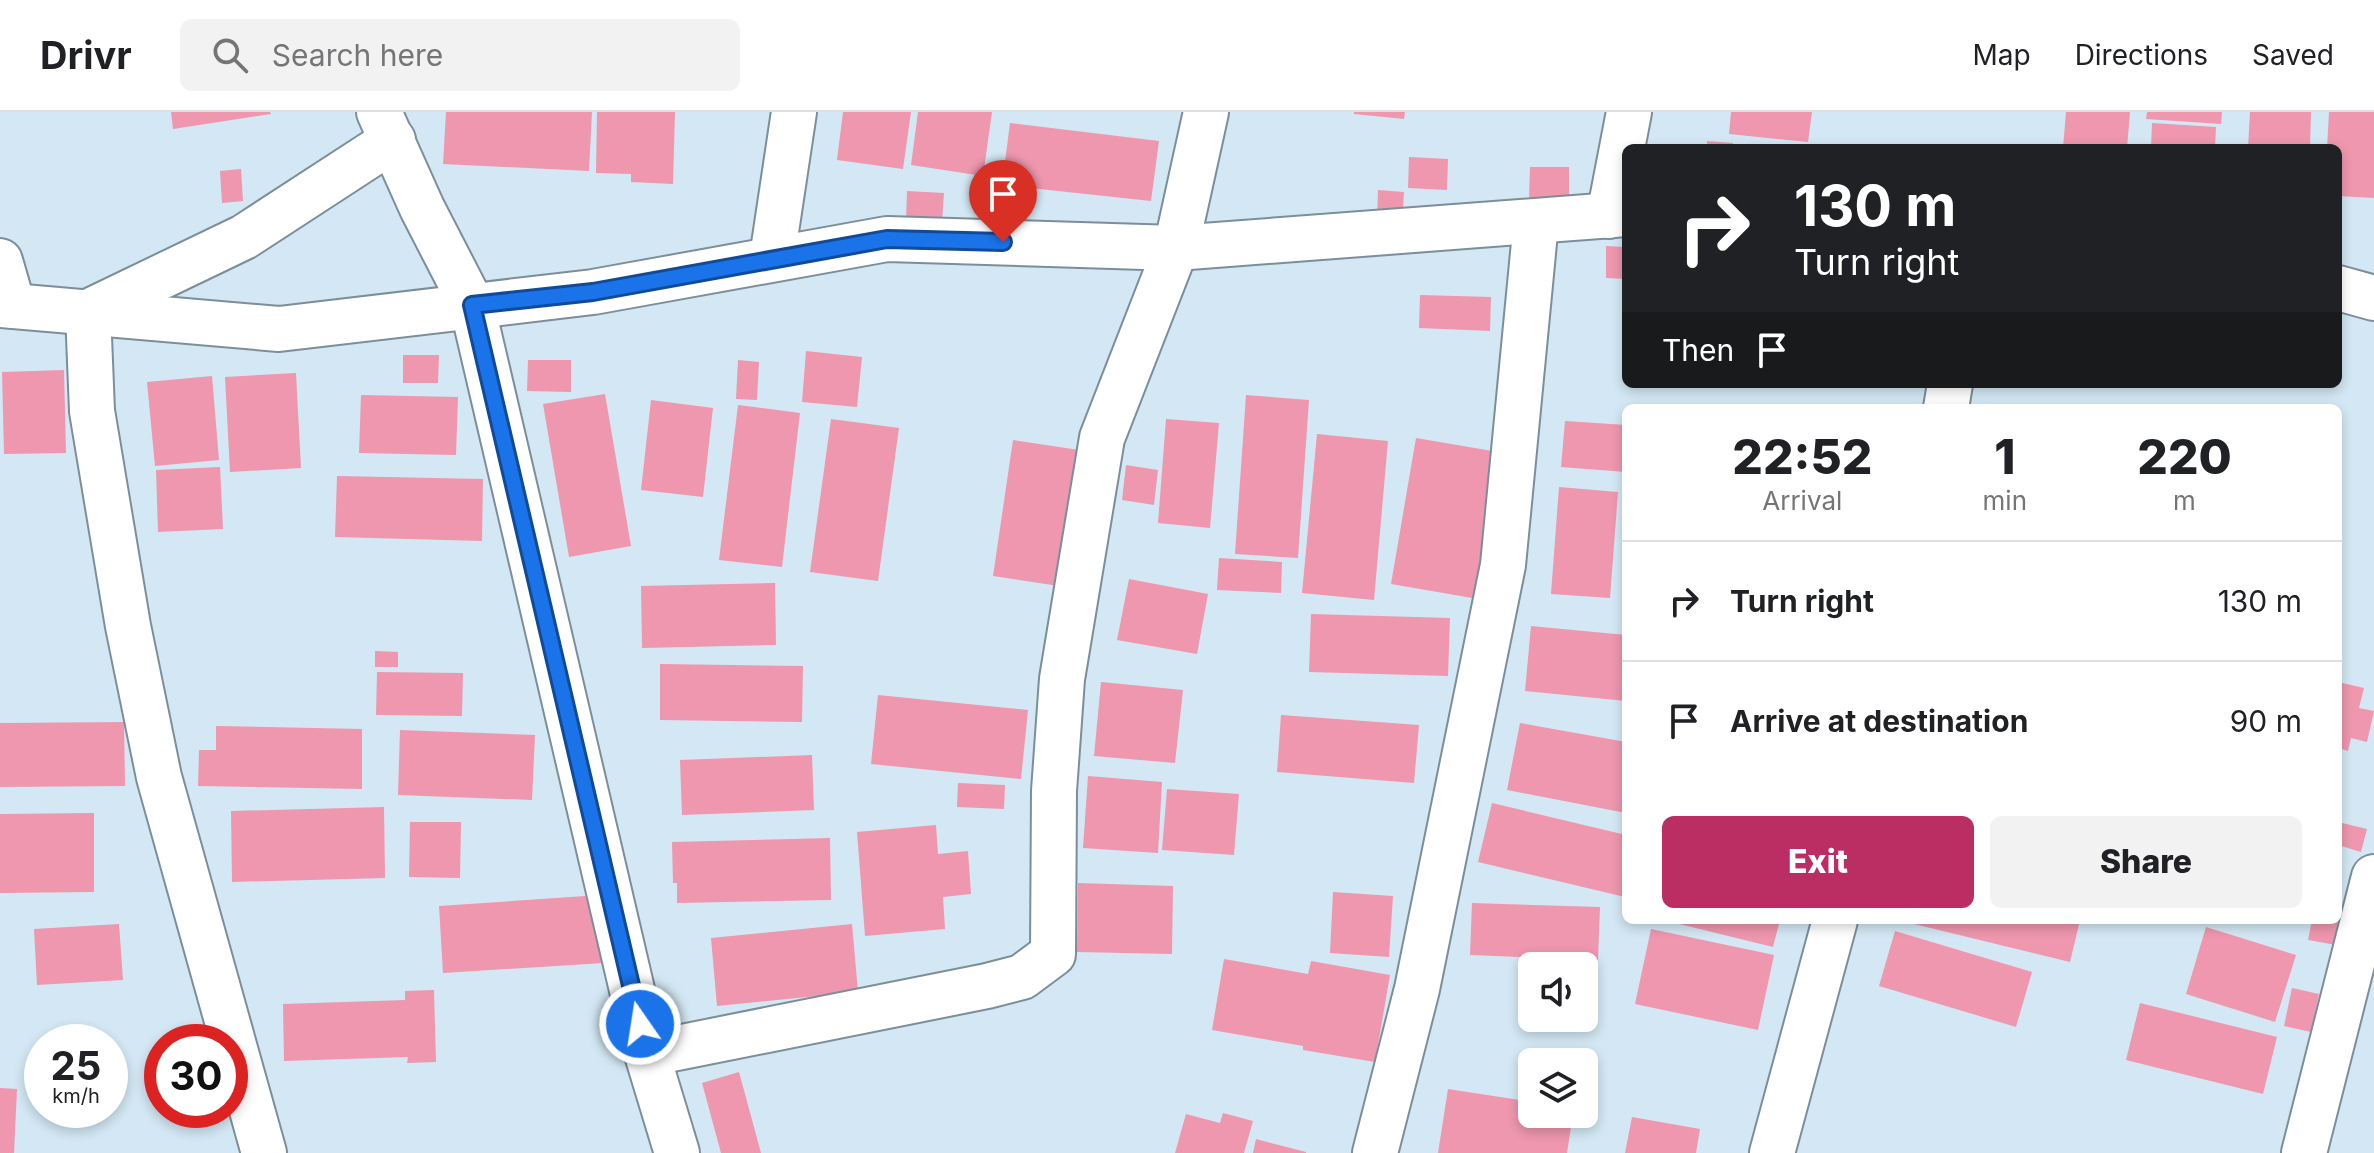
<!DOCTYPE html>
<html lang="en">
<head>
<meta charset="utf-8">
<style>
	body { margin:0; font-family:Inter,sans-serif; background:#f2f2f2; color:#202124; height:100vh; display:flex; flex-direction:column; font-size:30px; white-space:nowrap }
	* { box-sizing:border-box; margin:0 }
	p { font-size:26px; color:#757577 }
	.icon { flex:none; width:44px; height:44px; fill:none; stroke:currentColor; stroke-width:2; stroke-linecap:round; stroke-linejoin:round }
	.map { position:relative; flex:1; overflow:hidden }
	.panel { position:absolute; left:1622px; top:292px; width:720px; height:520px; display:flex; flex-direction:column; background:#fff; border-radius:12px; box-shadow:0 4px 12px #0003 }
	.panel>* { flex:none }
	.hud { position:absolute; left:1622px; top:32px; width:720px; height:244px; border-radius:12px; box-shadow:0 4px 12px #0003; background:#202124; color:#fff; overflow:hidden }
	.controls { position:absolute; left:1518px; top:840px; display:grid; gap:16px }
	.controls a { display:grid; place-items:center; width:80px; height:80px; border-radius:12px; background:#fff; box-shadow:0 4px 12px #0003; font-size:40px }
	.speed { position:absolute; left:24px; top:912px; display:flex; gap:16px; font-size:40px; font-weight:700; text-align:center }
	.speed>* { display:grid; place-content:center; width:104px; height:104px; border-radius:50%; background:#fff; box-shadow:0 4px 12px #0003; line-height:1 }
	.speed small { font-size:20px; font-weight:400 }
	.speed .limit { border:12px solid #d22; background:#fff; color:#111 }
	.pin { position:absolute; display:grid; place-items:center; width:68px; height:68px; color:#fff; margin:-82px -34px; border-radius:50% 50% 50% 0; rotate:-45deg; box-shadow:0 0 8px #0007 }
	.pin .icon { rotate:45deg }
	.me { position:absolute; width:88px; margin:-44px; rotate:347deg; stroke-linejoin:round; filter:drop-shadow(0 0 6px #0008) }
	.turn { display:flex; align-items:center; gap:28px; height:168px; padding:0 40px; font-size:36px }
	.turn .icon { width:104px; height:104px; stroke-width:2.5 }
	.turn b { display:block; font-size:56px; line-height:68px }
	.then { display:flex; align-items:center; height:76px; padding:0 40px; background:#0003; gap:16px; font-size:30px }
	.eta { display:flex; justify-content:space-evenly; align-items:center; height:136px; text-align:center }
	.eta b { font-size:48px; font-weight:800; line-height:56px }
	.button { display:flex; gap:16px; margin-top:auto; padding:16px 40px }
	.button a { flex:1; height:92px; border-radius:12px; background:#ba2e63; color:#fff; font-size:32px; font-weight:800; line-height:92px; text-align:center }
	.button a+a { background:#f2f2f2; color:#202124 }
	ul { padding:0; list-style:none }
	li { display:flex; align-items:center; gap:24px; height:120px; padding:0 40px; border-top:2px solid #e0e0e0 }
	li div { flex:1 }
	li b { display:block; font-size:30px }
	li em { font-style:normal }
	header { display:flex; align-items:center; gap:48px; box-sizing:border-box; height:112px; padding:0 40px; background:#fff; border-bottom:2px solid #e0e0e0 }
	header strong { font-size:38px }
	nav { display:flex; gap:44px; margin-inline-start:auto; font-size:28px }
	.search { width:560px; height:72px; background:#f2f2f2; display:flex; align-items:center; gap:20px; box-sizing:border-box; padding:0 28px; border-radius:12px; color:#757577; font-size:30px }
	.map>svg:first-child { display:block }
</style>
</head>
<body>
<header>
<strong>Drivr</strong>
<div class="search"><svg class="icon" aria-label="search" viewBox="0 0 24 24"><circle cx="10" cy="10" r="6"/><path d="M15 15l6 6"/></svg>Search here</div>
<nav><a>Map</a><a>Directions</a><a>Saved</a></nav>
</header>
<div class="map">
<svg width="2374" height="1041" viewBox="0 0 2374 1041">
	<rect width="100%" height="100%" fill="#d3e8f4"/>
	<g fill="#ee97ae">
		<polygon points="171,0 270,0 271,2 173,17"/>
		<polygon points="446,0 592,0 589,59 443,52"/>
		<polygon points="597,0 675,0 673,72 631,70 631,62 596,61"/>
		<polygon points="843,0 911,0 903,57 837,48"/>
		<polygon points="918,0 992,0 983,64 911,53"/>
		<polygon points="1354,0 1405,0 1404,7 1354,2"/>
		<polygon points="1731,0 1812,0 1808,30 1729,22"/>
		<polygon points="2066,0 2130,0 2127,36 2063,36"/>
		<polygon points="2147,0 2222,0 2221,12 2146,7"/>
		<polygon points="2250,0 2311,0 2310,36 2248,36"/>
		<polygon points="2329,0 2374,0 2374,86 2338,84 2338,36 2327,36"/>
		<polygon points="1010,11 1159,29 1151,89 1002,73"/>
		<polygon points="2152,11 2216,15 2215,36 2151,36"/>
		<polygon points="1707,29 1733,31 1733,36 1707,36"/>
		<polygon points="1409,45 1448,47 1447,78 1408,76"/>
		<polygon points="1530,55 1569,55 1569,87 1529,87"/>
		<polygon points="241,57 243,89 222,91 220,59"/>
		<polygon points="1378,78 1404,80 1402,111 1377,109"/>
		<polygon points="907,79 944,81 942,109 906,107"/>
		<polygon points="1606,134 1626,135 1626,167 1606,166"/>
		<polygon points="1420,183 1491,185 1490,219 1419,216"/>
		<polygon points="806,239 862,245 857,295 802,290"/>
		<polygon points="403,243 439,243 438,271 403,271"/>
		<polygon points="528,248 571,248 571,280 527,279"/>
		<polygon points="738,248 759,250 757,288 736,287"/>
		<polygon points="64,258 66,341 4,342 2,260"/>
		<polygon points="296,261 301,356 230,360 225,265"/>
		<polygon points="212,264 219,348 155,354 147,270"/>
		<polygon points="605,282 631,434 569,445 543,292"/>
		<polygon points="361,283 458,285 456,343 359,341"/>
		<polygon points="1246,283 1309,288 1298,446 1235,442"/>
		<polygon points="651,288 713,296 703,385 641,378"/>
		<polygon points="738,293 800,301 782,455 719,448"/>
		<polygon points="831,307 899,316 878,469 810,460"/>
		<polygon points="1166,307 1219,311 1210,416 1158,411"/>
		<polygon points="1565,309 1626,313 1626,360 1561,355"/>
		<polygon points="1317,322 1388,329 1374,488 1302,481"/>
		<polygon points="1416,326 1504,341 1478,487 1391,472"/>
		<polygon points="1013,328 1079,338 1059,474 993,464"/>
		<polygon points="1126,353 1158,358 1154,393 1122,388"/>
		<polygon points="220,355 223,417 158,420 156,358"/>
		<polygon points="337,364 483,367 482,429 335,425"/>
		<polygon points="1559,375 1618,380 1610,486 1551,482"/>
		<polygon points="1219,446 1282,450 1281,481 1217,478"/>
		<polygon points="1129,467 1208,482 1197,542 1117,528"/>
		<polygon points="775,471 776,533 642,536 641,474"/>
		<polygon points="1311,502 1450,506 1448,564 1309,560"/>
		<polygon points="1531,514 1626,523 1626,589 1525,579"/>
		<polygon points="375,539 398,540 398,555 375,555"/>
		<polygon points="660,552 803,554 802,610 660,608"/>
		<polygon points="377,560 463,561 462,604 376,603"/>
		<polygon points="1101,570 1183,578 1175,651 1094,644"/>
		<polygon points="2338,570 2364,576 2359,596 2374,599 2367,630 2351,626 2348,639 2338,636"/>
		<polygon points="878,583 1028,598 1021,667 871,652"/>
		<polygon points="1281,603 1419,613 1414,671 1277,660"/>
		<polygon points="124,610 125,674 0,675 0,611"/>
		<polygon points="1520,611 1626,630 1626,701 1507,678"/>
		<polygon points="216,614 362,617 362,677 198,674 199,638 216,638"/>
		<polygon points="400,618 535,623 532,688 398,683"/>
		<polygon points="812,643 814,698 682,703 680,648"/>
		<polygon points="1088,664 1162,670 1158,741 1083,736"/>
		<polygon points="958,671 1005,673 1004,697 957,695"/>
		<polygon points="1167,677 1239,682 1234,743 1162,738"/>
		<polygon points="1492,691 1626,723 1625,785 1478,750"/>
		<polygon points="384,695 385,766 232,770 231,699"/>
		<polygon points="94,701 94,780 0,781 0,702"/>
		<polygon points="410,710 461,710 460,766 409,765"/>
		<polygon points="2338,710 2367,717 2361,740 2338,733"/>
		<polygon points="936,713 938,742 968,739 971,782 943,785 945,817 865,824 857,720"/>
		<polygon points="830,726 831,788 677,791 677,771 673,771 672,730"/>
		<polygon points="1078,771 1173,774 1172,842 1077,840"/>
		<polygon points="1333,780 1393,784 1389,845 1330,841"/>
		<polygon points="600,783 604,851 443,861 439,794"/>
		<polygon points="1472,791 1600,795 1598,848 1470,843"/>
		<polygon points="1663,808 1780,808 1773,835"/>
		<polygon points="1911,808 2080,808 2070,850 1910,811"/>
		<polygon points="2312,808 2340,811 2336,833 2308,828"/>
		<polygon points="119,812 123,868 37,873 34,817"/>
		<polygon points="852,812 858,880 717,894 711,826"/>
		<polygon points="2206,815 2296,843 2275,910 2186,882"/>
		<polygon points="1651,817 1774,843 1758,918 1635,892"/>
		<polygon points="1895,819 2032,860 2016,915 1879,874"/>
		<polygon points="1224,847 1308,862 1311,849 1390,863 1375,950 1303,938 1303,934 1212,918"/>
		<polygon points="2292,876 2319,882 2311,920 2284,914"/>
		<polygon points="434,878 436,950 407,951 408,945 284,949 283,892 405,888 405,879"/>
		<polygon points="2140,891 2277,925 2263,982 2126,948"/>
		<polygon points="739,960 761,1041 721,1041 702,971"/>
		<polygon points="0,976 17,977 14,1041 0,1041"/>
		<polygon points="1448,977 1532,990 1532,1002 1573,1002 1567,1041 1438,1041"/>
		<polygon points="1223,1001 1253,1009 1244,1041 1175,1041 1186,1002 1220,1011"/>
		<polygon points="1632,1005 1700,1017 1696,1041 1625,1041"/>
		<polygon points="1256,1027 1306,1040 1306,1041 1253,1041"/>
	</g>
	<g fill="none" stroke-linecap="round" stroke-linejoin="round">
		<defs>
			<g id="minor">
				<polyline points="379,0 422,96 472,193 647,942 677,1041"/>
				<polyline points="1609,104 1629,0"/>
				<polyline points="772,146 794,0"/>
				<polyline points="0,149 13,194"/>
				<polyline points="2338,176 2374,186"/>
				<polyline points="0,193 279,217 593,180 887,127 1176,136 1626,102"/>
				<polyline points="1946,296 1950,272"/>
				<polyline points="647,942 987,874 1022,865 1053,842 1054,679 1062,567 1102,326 1176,136 1206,0"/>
				<polyline points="264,1041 159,665 128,514 92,299 88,200 244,125 393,28"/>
				<polyline points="1375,1041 1417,877 1503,453 1536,110"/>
				<polyline points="1772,1041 1835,808"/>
				<polyline points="2304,1041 2374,765"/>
			</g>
		</defs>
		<use href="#minor" stroke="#7c8e99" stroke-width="48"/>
		<use href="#minor" stroke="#fff" stroke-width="44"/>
	</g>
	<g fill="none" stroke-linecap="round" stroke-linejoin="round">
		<defs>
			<polyline id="route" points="640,912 472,193 593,180 887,127 1003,130"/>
		</defs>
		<use href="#route" stroke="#114b97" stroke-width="20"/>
		<use href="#route" stroke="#1a73e8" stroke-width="14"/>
	</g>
</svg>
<div class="controls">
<a><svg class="icon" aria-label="sound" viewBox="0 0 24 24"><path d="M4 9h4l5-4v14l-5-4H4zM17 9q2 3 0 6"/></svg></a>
<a><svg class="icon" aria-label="layers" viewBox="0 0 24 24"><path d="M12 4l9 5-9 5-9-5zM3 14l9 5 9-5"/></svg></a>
</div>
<div class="speed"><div>25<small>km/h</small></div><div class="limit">30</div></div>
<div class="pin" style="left:1003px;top:130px;background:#d93025"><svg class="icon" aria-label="arrive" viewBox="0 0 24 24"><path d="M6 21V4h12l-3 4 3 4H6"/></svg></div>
<svg class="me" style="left:640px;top:912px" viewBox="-20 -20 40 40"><circle r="17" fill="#1a73e8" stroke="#fff" stroke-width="3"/><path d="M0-11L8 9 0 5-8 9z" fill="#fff"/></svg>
<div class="hud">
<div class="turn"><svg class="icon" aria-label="right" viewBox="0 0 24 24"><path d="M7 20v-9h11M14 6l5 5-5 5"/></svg><div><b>130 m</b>Turn right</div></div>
<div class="then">Then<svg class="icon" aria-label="arrive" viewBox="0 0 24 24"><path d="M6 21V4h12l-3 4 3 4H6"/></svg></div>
</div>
<section class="panel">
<div class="eta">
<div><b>22:52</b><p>Arrival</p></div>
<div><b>1</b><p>min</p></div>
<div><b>220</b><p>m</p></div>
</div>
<ul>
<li><svg class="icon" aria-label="right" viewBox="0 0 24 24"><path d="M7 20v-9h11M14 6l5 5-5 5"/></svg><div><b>Turn right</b></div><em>130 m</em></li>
<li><svg class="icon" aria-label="arrive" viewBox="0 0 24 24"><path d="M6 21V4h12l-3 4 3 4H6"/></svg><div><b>Arrive at destination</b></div><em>90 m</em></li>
</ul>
<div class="button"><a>Exit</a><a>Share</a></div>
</section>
</div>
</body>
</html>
